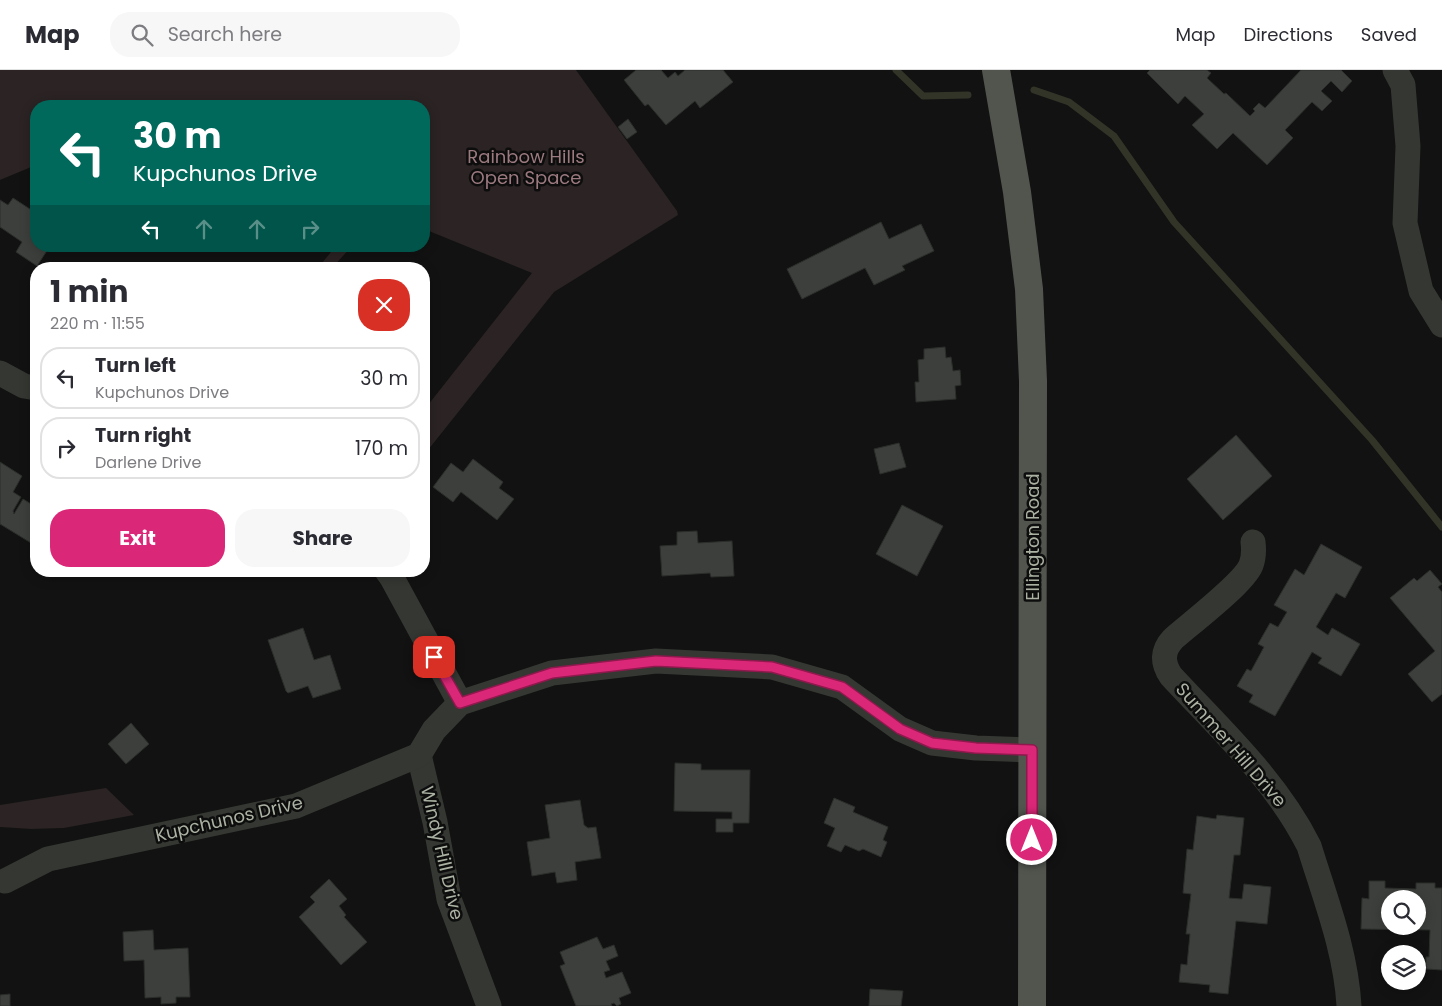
<!DOCTYPE html>
<html lang="en">
<head>
<meta charset="utf-8">
<style>
	body { margin:0; font-family:Poppins,sans-serif; background:#f7f7f7; color:#2b2b33; height:100vh; display:flex; flex-direction:column; font-size:19px; white-space:nowrap }
	* { box-sizing:border-box; margin:0 }
	p { font-size:16px; color:#7c7c81 }
	.icon { flex:none; width:28px; height:28px; fill:none; stroke:currentColor; stroke-width:2; stroke-linecap:round; stroke-linejoin:round }
	.map { position:relative; flex:1; overflow:hidden }
	.side { position:absolute; left:30px; top:192px; width:400px; height:315px; display:flex; flex-direction:column; background:#fff; border-radius:20px; box-shadow:0 2px 12px #0003 }
	.side>* { flex:none }
	.top-card { position:absolute; left:30px; top:30px; width:400px; height:152px; border-radius:20px; box-shadow:0 2px 12px #0003; background:#00695c; color:#fff; overflow:hidden }
	.controls { position:absolute; left:1381px; top:820px; display:grid; gap:10px }
	.controls a { display:grid; place-items:center; width:45px; height:45px; border-radius:50%; background:#fff; box-shadow:0 2px 12px #0003; font-size:25px }
	.pin { position:absolute; display:grid; place-items:center; width:42px; height:42px; color:#fff; margin:-21px; border-radius:10px; box-shadow:0 2px 8px #0006 }
	.me { position:absolute; width:55px; margin:-28px; rotate:0deg; stroke-linejoin:round; filter:drop-shadow(0 0 4px #0008) }
	.turn { display:flex; align-items:center; gap:18px; height:105px; padding:0 20px; font-size:22px }
	.turn .icon { width:65px; height:65px; stroke-width:2.5 }
	.turn b { display:block; font-size:35px; line-height:42px }
	.lanes { display:flex; align-items:center; height:48px; padding:0 20px; background:#0003; justify-content:center; gap:25px; direction:ltr }
	.lanes .off { opacity:.35 }
	.round { display:grid; place-items:center; flex:none; width:52px; height:52px; border-radius:20px; background:#f7f7f7 }
	.headline { display:flex; align-items:center; justify-content:space-between; height:85px; padding:0 20px }
	h1 { font-size:30px; font-weight:700; line-height:38px }
	.action { display:flex; gap:10px; margin-top:auto; padding:10px 20px }
	.action a { flex:1; height:58px; border-radius:20px; background:#db2777; color:#fff; font-size:20px; font-weight:700; line-height:58px; text-align:center }
	.action a+a { background:#f7f7f7; color:#2b2b33 }
	ul { padding:0; list-style:none }
	li { display:flex; align-items:center; gap:15px; height:62px; margin:0 10px 8px; padding:0 10px; border:2px solid #e1e1e2; border-radius:20px }
	li div { flex:1 }
	li b { display:block; font-size:19px }
	li em { font-style:normal }
	header { display:flex; align-items:center; gap:30px; box-sizing:border-box; height:70px; padding:0 25px; background:#fff; border-bottom:1px solid #e1e1e2 }
	header strong { font-size:24px }
	nav { display:flex; gap:28px; margin-inline-start:auto; font-size:18px }
	.search { width:350px; height:45px; background:#f7f7f7; display:flex; align-items:center; gap:12px; box-sizing:border-box; padding:0 18px; border-radius:20px; color:#7c7c81; font-size:19px }
	.map>svg:first-child { display:block }
</style>
</head>
<body>
<header>
<strong>Map</strong>
<div class="search"><svg class="icon" aria-label="search" viewBox="0 0 24 24"><circle cx="10" cy="10" r="6"/><path d="M15 15l6 6"/></svg>Search here</div>
<nav><a>Map</a><a>Directions</a><a>Saved</a></nav>
</header>
<div class="map">
<svg width="1442" height="936" viewBox="0 0 1442 936">
	<rect width="100%" height="100%" fill="#111211"/>
	<g fill="#2b2324">
		<polygon points="0,0 576,0 677,141 678,145 554,222 424,385 424,340 532,203 424,159 424,36 36,36 36,95 0,110"/>
		<polygon points="336,176 352,176 331,199 317,199"/>
		<polygon points="106,718 134,745 64,758 31,759 0,757 0,735"/>
	</g>
	<g fill="none" stroke-linecap="round" stroke-linejoin="round">
		<g stroke="#323428" stroke-width="7">
			<polyline points="896,0 923,26 968,25"/>
			<polyline points="1034,20 1069,32 1114,66 1174,152 1372,370 1442,457"/>
		</g>
	</g>
	<g fill="#3c3f3b" stroke="#2b2e2b" fill-rule="evenodd">
		<polygon points="636,0 661,0 668,8 675,2 678,6 685,0 723,0 733,12 700,38 695,31 666,55 648,34 645,36 624,10"/>
		<polygon points="1150,0 1207,0 1211,3 1207,8 1224,24 1226,23 1250,46 1255,41 1253,39 1259,33 1265,38 1301,0 1341,0 1352,11 1342,22 1331,11 1321,21 1332,31 1322,41 1312,32 1285,60 1293,68 1267,95 1233,63 1217,79 1192,55 1204,44 1185,26 1178,34 1147,3"/>
		<polygon points="628,49 637,62 627,69 618,57"/>
		<polygon points="13,128 36,143 36,176 50,176 37,196 16,182 22,172 0,157 0,130 8,135"/>
		<polygon points="881,152 889,169 921,154 934,181 902,196 905,200 874,215 865,198 802,229 787,199"/>
		<polygon points="945,277 946,288 951,287 953,301 960,300 961,315 955,316 956,329 916,332 915,312 919,312 918,290 924,289 924,279"/>
		<polygon points="1236,365 1272,406 1223,450 1187,409"/>
		<polygon points="899,373 906,397 880,404 874,379"/>
		<polygon points="473,389 503,412 499,418 514,429 497,450 461,422 453,432 433,417 451,393 463,402"/>
		<polygon points="0,392 22,406 13,422 21,427 13,441 14,444 23,429 36,437 36,476 0,454"/>
		<polygon points="902,435 943,456 917,506 876,484"/>
		<polygon points="697,461 698,473 732,471 734,506 711,507 710,503 662,506 660,476 677,475 677,462"/>
		<polygon points="1321,474 1362,497 1345,528 1336,523 1316,557 1328,565 1332,558 1360,574 1341,606 1318,593 1322,588 1312,582 1275,646 1249,632 1253,625 1237,616 1247,599 1251,601 1264,577 1258,574 1270,553 1278,557 1287,542 1274,535 1295,499 1304,505"/>
		<polygon points="1430,500 1442,514 1438,517 1442,522 1442,624 1432,632 1408,604 1435,581 1390,528 1414,508 1417,511"/>
		<polygon points="303,558 314,590 330,585 341,619 313,628 308,616 288,623 286,621 268,570"/>
		<polygon points="131,653 149,674 126,694 108,674"/>
		<polygon points="675,693 701,694 701,700 750,700 749,753 733,753 733,762 716,762 716,749 732,749 732,742 674,741"/>
		<polygon points="834,728 855,737 853,742 888,757 883,770 887,772 881,787 863,779 859,781 845,775 841,782 827,776 835,758 824,753"/>
		<polygon points="580,730 584,755 588,758 596,757 601,788 575,792 577,810 557,813 555,802 532,806 527,772 550,768 545,735"/>
		<polygon points="1217,745 1244,748 1240,785 1234,785 1229,828 1242,829 1244,814 1271,817 1267,854 1236,851 1228,924 1209,922 1210,915 1179,912 1181,894 1187,895 1190,864 1186,864 1191,824 1183,823 1187,779 1193,780 1197,746 1216,749"/>
		<polygon points="329,809 347,829 339,836 346,845 344,847 367,872 341,895 299,847 315,832 310,827"/>
		<path d="M1369 811H1385V818L1416 819V813H1435V818H1442V900L1426 899V887H1429L1430 860 1361 859 1362 828 1369 829ZM1390 829H1418V856H1390Z"/>
		<polygon points="153,860 154,880 188,878 190,927 176,927 176,933 161,934 161,927 145,928 144,890 124,891 123,862"/>
		<polygon points="597,867 603,879 614,875 618,886 606,891 610,900 604,902 606,908 622,902 631,923 619,928 621,934 617,936 614,933 611,934 612,936 576,936 560,896 565,894 560,882"/>
		<polygon points="870,919 903,921 901,936 869,936"/>
		<polygon points="10,924 10,936 0,936 0,925"/>
	</g>
	<g fill="none" stroke-linecap="round" stroke-linejoin="round">
		<g stroke="#343732" stroke-width="25">
			<polyline points="1395,0 1403,15 1408,76 1405,153 1421,221 1442,255"/>
			<polyline points="0,303 24,316 36,318"/>
			<path d="M1253 472C1254 480 1254 487 1251 495 1244 513 1190 554 1173 569 1162 581 1162 593 1171 606 1221 660 1276 710 1309 776 1325 828 1346 881 1349 936"/>
			<polyline points="387,501 392,508 460,633"/>
			<polyline points="419,685 435,752 449,829 489,936"/>
			<polyline points="5,811 48,789 296,736 419,685 434,660 460,633 552,603 656,591 772,597 842,617 900,659 932,673 976,678 1032,680"/>
		</g>
		<polyline stroke="#51554e" stroke-width="28" points="996,0 1017,122 1029,219 1033,311 1032,936"/>
	</g>
	<g fill="none" stroke-linecap="round" stroke-linejoin="round">
		<defs>
			<polyline id="route" points="434,587 460,633 552,603 656,591 772,597 842,617 900,659 932,673 976,678 1032,680 1032,770"/>
		</defs>
		<use href="#route" stroke="#8e194d" stroke-width="12"/>
		<use href="#route" stroke="#db2777" stroke-width="9"/>
	</g>
	<g text-anchor="middle" stroke-width="5" stroke-linejoin="round" paint-order="stroke">
		<g font-size="18" fill="#9c7a80" stroke="#0c0d0c">
			<text x="526" y="93">Rainbow Hills<tspan x="526" dy="21">Open Space</tspan></text>
		</g>
		<g font-size="18" fill="#abb2a3" stroke="#0c0d0c">
			<text transform="translate(1033 467) rotate(-90)" y="6">Ellington Road</text>
			<text transform="translate(1231 675) rotate(49)" y="6">Summer Hill Drive</text>
			<text transform="translate(229 749) rotate(-13)" y="6">Kupchunos Drive</text>
			<text transform="translate(442 783) rotate(77)" y="6">Windy Hill Drive</text>
		</g>
	</g>
</svg>
<div class="controls">
<a><svg class="icon" aria-label="search" viewBox="0 0 24 24"><circle cx="10" cy="10" r="6"/><path d="M15 15l6 6"/></svg></a>
<a><svg class="icon" aria-label="layers" viewBox="0 0 24 24"><path d="M12 4l9 5-9 5-9-5zM3 14l9 5 9-5"/></svg></a>
</div>
<div class="pin" style="left:434px;top:587px;background:#d93025"><svg class="icon" aria-label="arrive" viewBox="0 0 24 24"><path d="M6 21V4h12l-3 4 3 4H6"/></svg></div>
<svg class="me" style="left:1032px;top:770px" viewBox="-20 -20 40 40"><circle r="17" fill="#db2777" stroke="#fff" stroke-width="3"/><path d="M0-11L8 9 0 5-8 9z" fill="#fff"/></svg>
<div class="top-card">
<div class="turn"><svg class="icon" aria-label="left" viewBox="0 0 24 24"><path d="M17 20v-9H6M10 6l-5 5 5 5"/></svg><div><b>30 m</b>Kupchunos Drive</div></div>
<div class="lanes"><svg class="icon" aria-label="left" viewBox="0 0 24 24"><path d="M17 20v-9H6M10 6l-5 5 5 5"/></svg><svg class="icon off" aria-label="ahead" viewBox="0 0 24 24"><path d="M12 20V5M6 11l6-6 6 6"/></svg><svg class="icon off" aria-label="ahead" viewBox="0 0 24 24"><path d="M12 20V5M6 11l6-6 6 6"/></svg><svg class="icon off" aria-label="right" viewBox="0 0 24 24"><path d="M7 20v-9h11M14 6l5 5-5 5"/></svg></div>
</div>
<section class="side">
<div class="headline"><div><h1>1 min</h1><p>220 m · 11:55</p></div><a class="round" style="background:#d93025;color:#fff"><svg class="icon" aria-label="close" viewBox="0 0 24 24"><path d="M6 6l12 12M18 6L6 18"/></svg></a></div>
<ul>
<li><svg class="icon" aria-label="left" viewBox="0 0 24 24"><path d="M17 20v-9H6M10 6l-5 5 5 5"/></svg><div><b>Turn left</b><p>Kupchunos Drive</p></div><em>30 m</em></li>
<li><svg class="icon" aria-label="right" viewBox="0 0 24 24"><path d="M7 20v-9h11M14 6l5 5-5 5"/></svg><div><b>Turn right</b><p>Darlene Drive</p></div><em>170 m</em></li>
</ul>
<div class="action"><a>Exit</a><a>Share</a></div>
</section>
</div>
</body>
</html>
